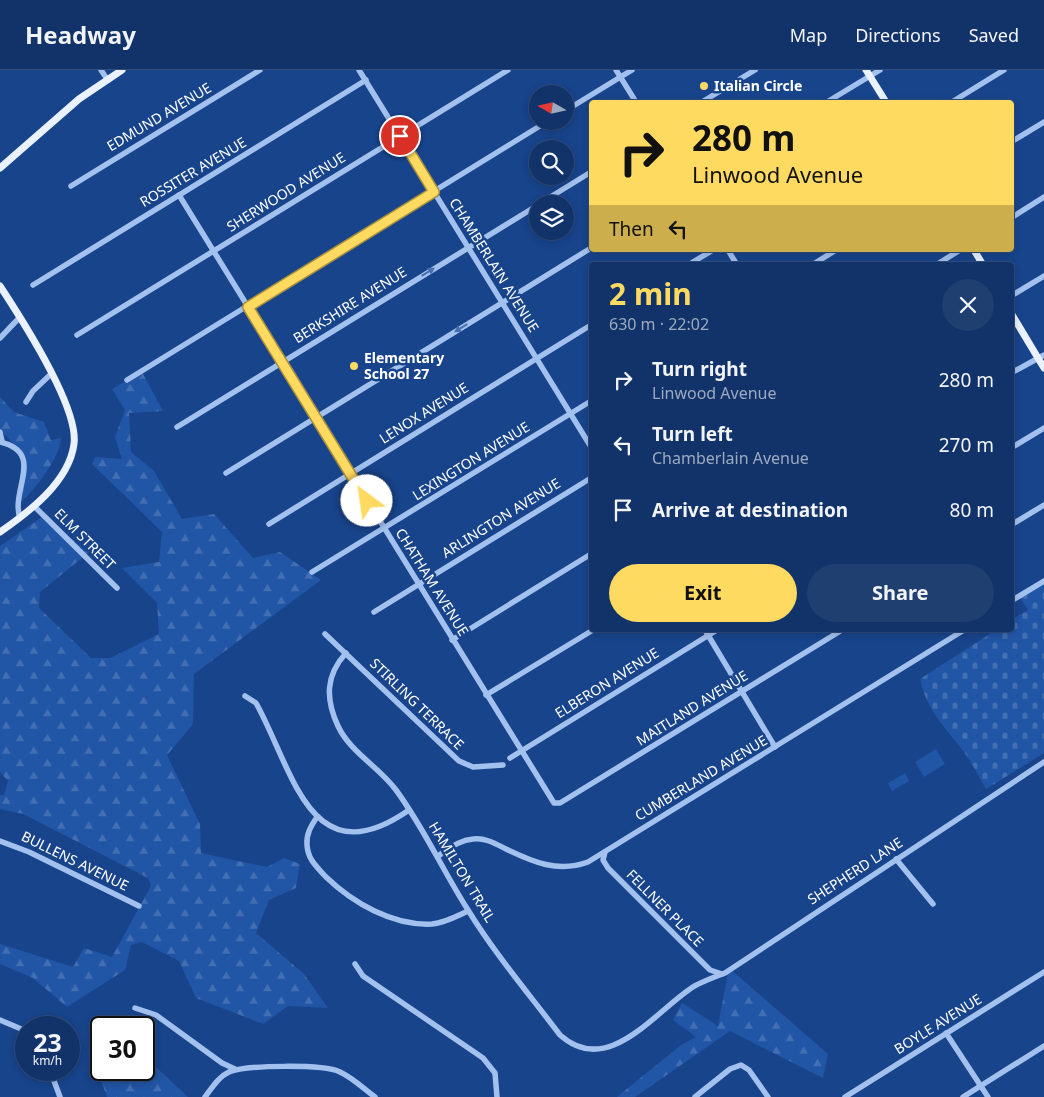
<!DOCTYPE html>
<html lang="en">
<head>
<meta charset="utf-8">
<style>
	body { margin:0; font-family:"Noto Sans",sans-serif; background:#1f3f71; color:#f1f3f6; height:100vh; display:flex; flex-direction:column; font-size:19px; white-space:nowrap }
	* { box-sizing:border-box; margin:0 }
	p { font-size:16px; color:#9caac0 }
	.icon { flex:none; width:28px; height:28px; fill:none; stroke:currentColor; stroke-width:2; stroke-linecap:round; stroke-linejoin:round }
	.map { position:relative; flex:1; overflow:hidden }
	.details { position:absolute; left:589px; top:192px; width:425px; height:370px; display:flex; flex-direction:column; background:#123369; border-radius:5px; box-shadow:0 2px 8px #0003,0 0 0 1px #314e7d }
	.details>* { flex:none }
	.top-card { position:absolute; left:589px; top:30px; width:425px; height:152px; border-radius:5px; box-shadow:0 2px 8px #0003,0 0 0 1px #314e7d; background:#ffda60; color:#111; overflow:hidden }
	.needle { width:32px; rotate:279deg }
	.controls { position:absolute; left:529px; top:15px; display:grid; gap:10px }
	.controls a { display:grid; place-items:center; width:45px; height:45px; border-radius:50%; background:#123369; box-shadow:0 2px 8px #0003,0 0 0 1px #314e7d; font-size:25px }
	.speed { position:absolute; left:15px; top:946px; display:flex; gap:10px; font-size:25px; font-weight:700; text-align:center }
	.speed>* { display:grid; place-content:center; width:65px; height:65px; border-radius:50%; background:#123369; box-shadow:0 2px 8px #0003,0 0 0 1px #314e7d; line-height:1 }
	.speed small { font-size:12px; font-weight:400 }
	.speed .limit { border:2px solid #111; border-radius:8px; background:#fff; color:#111 }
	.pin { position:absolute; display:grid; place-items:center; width:42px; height:42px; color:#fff; margin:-21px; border:2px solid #fff; border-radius:50%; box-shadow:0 1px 5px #0007 }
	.me { position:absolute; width:55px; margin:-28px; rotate:329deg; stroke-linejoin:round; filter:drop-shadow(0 0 4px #0008) }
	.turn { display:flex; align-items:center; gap:18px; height:105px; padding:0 20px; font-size:22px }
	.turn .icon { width:65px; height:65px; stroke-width:2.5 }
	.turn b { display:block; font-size:35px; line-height:42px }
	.then { display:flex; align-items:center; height:48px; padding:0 20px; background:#0003; gap:10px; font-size:19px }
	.round { display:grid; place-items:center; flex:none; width:52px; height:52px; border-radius:26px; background:#1f3f71 }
	.overview { display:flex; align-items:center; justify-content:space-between; height:85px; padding:0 20px }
	h1 { font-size:30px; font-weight:700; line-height:38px; color:#ffda60 }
	.button { display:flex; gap:10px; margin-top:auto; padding:10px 20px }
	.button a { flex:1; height:58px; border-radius:30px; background:#ffda60; color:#111; font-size:20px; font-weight:700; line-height:58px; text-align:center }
	.button a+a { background:#1f3f71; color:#f1f3f6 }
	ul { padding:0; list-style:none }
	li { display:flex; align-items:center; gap:15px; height:65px; padding:0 20px }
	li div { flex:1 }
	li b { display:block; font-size:19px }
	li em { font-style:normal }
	header { display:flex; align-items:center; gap:30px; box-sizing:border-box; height:70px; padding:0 25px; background:#123369; border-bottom:1px solid #314e7d }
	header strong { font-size:24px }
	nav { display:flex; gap:28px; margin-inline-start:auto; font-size:18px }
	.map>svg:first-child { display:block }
</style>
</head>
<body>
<header>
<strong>Headway</strong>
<nav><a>Map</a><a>Directions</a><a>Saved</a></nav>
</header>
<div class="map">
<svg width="1044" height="1027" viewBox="0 0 1044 1027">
	<defs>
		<pattern id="forest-firs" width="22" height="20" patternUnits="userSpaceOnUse" patternTransform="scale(1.25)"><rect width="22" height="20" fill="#2155a5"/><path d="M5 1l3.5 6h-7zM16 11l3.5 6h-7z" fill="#426eb2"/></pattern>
		<pattern id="cemetery-stones" width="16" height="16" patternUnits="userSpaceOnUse" patternTransform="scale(1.25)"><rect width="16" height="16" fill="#2155a5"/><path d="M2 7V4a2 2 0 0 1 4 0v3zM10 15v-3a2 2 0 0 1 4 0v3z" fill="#426eb2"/></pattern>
	</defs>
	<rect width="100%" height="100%" fill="#18448c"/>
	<g fill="url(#forest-firs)">
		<polygon points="142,302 163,341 129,343 131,382 154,401 182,449 214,444 253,488 280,482 321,510 194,604 193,654 167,685 200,754 201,783 267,797 284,788 300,794 296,818 269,830 256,863 304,904 328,938 288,936 263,954 196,928 179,891 142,872 131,875 125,900 67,937 33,908 0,894 0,874 73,897 84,878 112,887 151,816 148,808 23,744 0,739 0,725 4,725 8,711 0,702 0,476 45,445 88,483 40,522 39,538 91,588 110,588 159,564 157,533 122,498 159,492 162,462 92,394 95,387 122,389 115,367 125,340 112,319"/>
		<path d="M0 327 14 342 44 352 51 370 61 368C61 386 32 425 17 435 24 398 30 388 0 360Z"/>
		<polygon points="729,898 828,984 823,1008 730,961 635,1027 617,1027 681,975 696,967 673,950 682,933 718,956"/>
		<polygon points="101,980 101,1000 144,1000 144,986 188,1027 107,1027 92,984"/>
	</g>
	<path fill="url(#cemetery-stones)" d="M1044 511V683L986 719C979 707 972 693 964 682 945 657 927 641 920 609L996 560H1011V550L1028 540 1019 526Z"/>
	<g fill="#2155a5">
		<polygon points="936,679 945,694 924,707 915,692"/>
		<polygon points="905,703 909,711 892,721 888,713"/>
	</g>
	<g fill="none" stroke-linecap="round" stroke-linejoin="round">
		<g stroke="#a3c1ee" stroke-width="5.5">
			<polyline points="101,0 107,9"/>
			<polyline points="359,0 591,377"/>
			<polyline points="616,0 636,32"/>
			<polyline points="702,32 755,0"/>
			<polyline points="827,32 880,0"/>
			<polyline points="952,32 1004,0"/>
			<polyline points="565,41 632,0"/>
			<polyline points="1011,72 1044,52"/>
			<polyline points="71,116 260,0"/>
			<polyline points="179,125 554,733 560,733 842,560"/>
			<polyline points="539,134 591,102"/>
			<polyline points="1011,148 1044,127"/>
			<polyline points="728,180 737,195"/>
			<polyline points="688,195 713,180"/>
			<polyline points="812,195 836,180"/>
			<polyline points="936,195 960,180"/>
			<polyline points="33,215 366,10"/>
			<polyline points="1011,226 1044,206"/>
			<polyline points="77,265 508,0"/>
			<polyline points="0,268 20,247"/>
			<polyline points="1011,303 1044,285"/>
			<polyline points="127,310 548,51"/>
			<polyline points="26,332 33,321 51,304"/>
			<polyline points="177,357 538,135"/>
			<polyline points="0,362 2,371"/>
			<path d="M0 372C46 383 10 420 20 448"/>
			<polyline points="1011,378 1044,358"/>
			<polyline points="226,403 591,178"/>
			<polyline points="35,437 117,518"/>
			<polyline points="269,454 591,255"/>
			<polyline points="1011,455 1044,435"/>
			<polyline points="312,502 591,331"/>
			<polyline points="1011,531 1044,511"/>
			<polyline points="374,542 591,408"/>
			<polyline points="705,560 775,677"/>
			<polyline points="325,564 459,691 473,697 503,695"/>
			<polyline points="452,570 591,484"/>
			<path d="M346 583C326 605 325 628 338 656 350 682 379 697 396 720 424 758 443 801 468 840 495 884 529 924 560 965 607 1007 652 945 690 919 696 914 717 906 725 903L1044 692"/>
			<polyline points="486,625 593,560"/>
			<path d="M245 626 256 633C293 699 310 809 409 740"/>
			<polyline points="510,688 717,560"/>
			<path d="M317 747C311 756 306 764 307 775 308 790 317 797 326 807 353 833 393 856 432 854 445 853 457 846 468 841"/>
			<polyline points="0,771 29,782 139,836"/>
			<polyline points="605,782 603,790 608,798 710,900 722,904"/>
			<path d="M438 786C449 779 459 770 473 769 484 767 496 774 506 779 533 792 558 803 588 792L964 560"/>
			<polyline points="896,789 933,834"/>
			<polyline points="355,894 363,906 483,988 495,1003 497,1027"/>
			<polyline points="135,938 156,945 222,993 235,999"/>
			<polyline points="0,950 26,961"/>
			<polyline points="946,963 988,1027"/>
			<polyline points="50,1000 60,1027"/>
			<path d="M205 1027C212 1018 218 1007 229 1002 246 995 323 994 340 1002 353 1008 364 1019 375 1027"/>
			<polyline points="695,1027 730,999 741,995 749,1000 768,1027"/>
			<polyline points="845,1027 1044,902"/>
			<polyline points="963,1027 1044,976"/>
		</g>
		<g stroke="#eaf1ff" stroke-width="7">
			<polyline points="866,0 886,32"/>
			<polyline points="0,98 79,29 122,0"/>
			<polyline points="974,180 983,195"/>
			<path d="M0 216C21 248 79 337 74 374 69 412 29 442 0 462"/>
			<polyline points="1011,243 1044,298"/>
		</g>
	</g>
	<defs><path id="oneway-solid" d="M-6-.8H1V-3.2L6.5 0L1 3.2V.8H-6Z" transform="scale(1.25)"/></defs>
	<g fill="#4970ae">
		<use href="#oneway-solid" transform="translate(428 202) rotate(-31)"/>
		<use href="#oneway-solid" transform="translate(461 258) rotate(148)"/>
	</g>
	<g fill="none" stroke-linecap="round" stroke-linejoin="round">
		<defs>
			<polyline id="route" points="367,431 248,237 434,122 400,66"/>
		</defs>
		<use href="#route" stroke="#a68e3e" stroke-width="12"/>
		<use href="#route" stroke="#ffda60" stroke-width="9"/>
	</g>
	<g fill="#ffda60" stroke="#18448c" stroke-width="2">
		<circle cx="704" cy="16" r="5"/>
		<circle cx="354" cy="296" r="5"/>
	</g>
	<g text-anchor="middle" stroke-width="5" stroke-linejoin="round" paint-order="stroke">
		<g font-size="14" font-weight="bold" fill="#fff" stroke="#18448c" text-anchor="start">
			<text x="714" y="21">Italian Circle</text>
			<text x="364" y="293">Elementary<tspan x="364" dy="16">School 27</tspan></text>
		</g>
		<g font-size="14" fill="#fff" stroke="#18448c">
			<text transform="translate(159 47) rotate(-31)" y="5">EDMUND AVENUE</text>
			<text transform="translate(193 102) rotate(-31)" y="5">ROSSITER AVENUE</text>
			<text transform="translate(286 122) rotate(-32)" y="5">SHERWOOD AVENUE</text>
			<text transform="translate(494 195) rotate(58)" y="5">CHAMBERLAIN AVENUE</text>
			<text transform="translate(350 235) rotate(-32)" y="5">BERKSHIRE AVENUE</text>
			<text transform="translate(424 343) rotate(-32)" y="5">LENOX AVENUE</text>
			<text transform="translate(471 391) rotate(-32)" y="5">LEXINGTON AVENUE</text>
			<text transform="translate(501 448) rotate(-32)" y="5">ARLINGTON AVENUE</text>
			<text transform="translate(85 469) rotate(45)" y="5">ELM STREET</text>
			<text transform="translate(432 512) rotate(58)" y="5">CHATHAM AVENUE</text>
			<text transform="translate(607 613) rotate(-32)" y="5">ELBERON AVENUE</text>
			<text transform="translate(417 634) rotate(44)" y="5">STIRLING TERRACE</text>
			<text transform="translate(692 638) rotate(-32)" y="5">MAITLAND AVENUE</text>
			<text transform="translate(701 708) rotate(-31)" y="5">CUMBERLAND AVENUE</text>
			<text transform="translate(75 791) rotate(26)" y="5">BULLENS AVENUE</text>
			<text transform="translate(855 801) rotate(-33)" y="5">SHEPHERD LANE</text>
			<text transform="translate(462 802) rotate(59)" y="5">HAMILTON TRAIL</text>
			<text transform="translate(665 838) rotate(45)" y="5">FELLNER PLACE</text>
			<text transform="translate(938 954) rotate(-32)" y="5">BOYLE AVENUE</text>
		</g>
	</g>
</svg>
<div class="controls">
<a><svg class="needle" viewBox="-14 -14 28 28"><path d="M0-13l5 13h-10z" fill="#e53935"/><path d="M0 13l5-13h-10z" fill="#9caac0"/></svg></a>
<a><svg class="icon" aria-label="search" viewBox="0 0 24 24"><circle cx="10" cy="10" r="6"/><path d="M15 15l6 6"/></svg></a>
<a><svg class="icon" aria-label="layers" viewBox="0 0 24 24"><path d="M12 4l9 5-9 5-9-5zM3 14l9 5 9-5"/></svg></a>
</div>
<div class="speed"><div>23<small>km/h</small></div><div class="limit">30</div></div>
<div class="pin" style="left:400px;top:66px;background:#d93025"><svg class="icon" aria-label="arrive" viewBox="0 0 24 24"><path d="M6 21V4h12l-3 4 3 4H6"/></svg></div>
<svg class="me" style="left:367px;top:431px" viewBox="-20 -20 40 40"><circle r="19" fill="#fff"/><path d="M0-13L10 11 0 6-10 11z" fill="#ffda60"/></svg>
<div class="top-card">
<div class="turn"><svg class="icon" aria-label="right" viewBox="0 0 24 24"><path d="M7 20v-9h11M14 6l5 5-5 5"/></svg><div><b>280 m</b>Linwood Avenue</div></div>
<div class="then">Then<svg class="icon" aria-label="left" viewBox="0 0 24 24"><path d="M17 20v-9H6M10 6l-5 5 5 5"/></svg></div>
</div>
<section class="details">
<div class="overview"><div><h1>2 min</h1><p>630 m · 22:02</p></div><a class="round"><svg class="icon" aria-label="close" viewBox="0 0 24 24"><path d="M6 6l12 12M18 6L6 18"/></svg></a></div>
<ul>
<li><svg class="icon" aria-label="right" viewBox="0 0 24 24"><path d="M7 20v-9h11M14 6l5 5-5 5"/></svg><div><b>Turn right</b><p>Linwood Avenue</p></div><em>280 m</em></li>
<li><svg class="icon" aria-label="left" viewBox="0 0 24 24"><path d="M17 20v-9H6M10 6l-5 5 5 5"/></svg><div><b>Turn left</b><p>Chamberlain Avenue</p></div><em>270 m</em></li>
<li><svg class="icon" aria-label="arrive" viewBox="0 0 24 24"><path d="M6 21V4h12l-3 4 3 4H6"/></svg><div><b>Arrive at destination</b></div><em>80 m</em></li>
</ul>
<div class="button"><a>Exit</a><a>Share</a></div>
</section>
</div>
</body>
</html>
